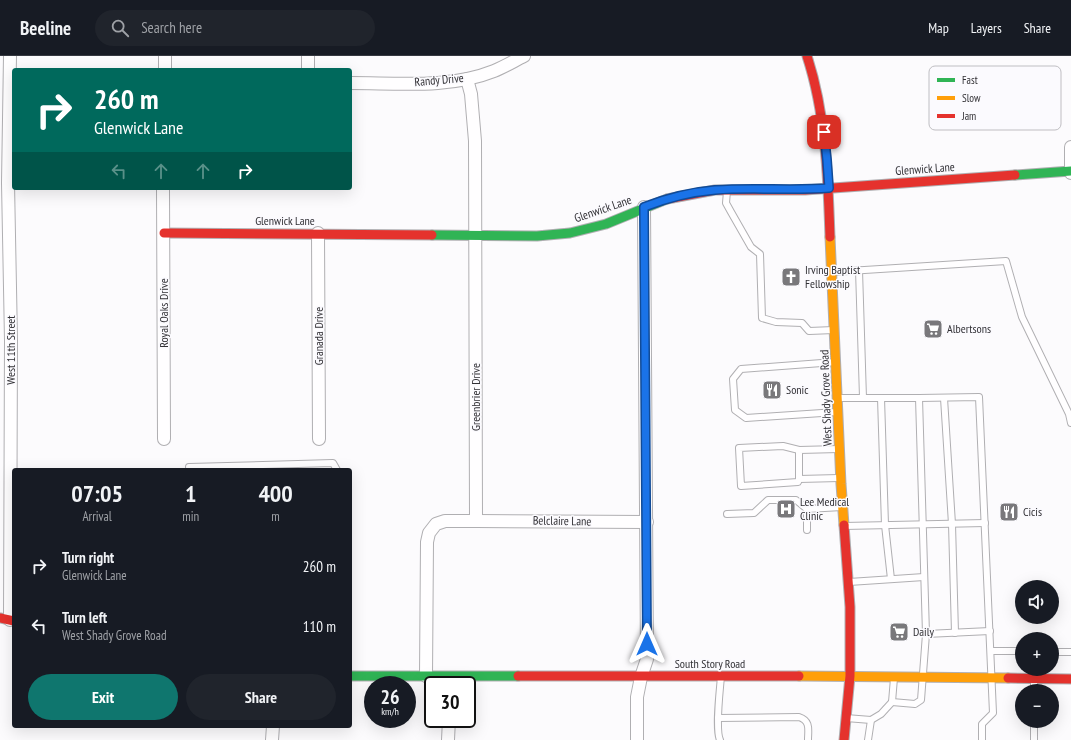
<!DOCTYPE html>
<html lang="en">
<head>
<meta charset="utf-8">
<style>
	body { margin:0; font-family:"PT Sans Narrow",sans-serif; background:#20242c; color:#f1f3f6; height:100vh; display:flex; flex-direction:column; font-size:15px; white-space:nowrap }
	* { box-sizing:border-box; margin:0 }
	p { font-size:13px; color:#9ea1a6 }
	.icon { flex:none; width:22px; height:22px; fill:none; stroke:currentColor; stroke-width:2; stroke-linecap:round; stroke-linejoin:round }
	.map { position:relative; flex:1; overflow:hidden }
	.sheet { position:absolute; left:12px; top:412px; width:340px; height:260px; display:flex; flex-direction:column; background:#171b24; border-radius:4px; box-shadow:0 4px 16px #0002 }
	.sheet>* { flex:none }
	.banner { position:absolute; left:12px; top:12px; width:340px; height:122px; border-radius:4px; box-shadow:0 4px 16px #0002; background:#00695c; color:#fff; overflow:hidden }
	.fabs { position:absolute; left:1015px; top:524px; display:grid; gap:8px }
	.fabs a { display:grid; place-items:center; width:44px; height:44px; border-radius:50%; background:#171b24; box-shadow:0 4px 16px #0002; font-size:20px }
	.speed { position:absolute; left:364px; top:620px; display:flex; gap:8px; font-size:20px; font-weight:700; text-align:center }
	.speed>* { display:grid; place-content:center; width:52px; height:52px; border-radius:50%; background:#171b24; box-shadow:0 4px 16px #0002; line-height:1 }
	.speed small { font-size:10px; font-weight:400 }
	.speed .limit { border:2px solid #111; border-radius:6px; background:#fff; color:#111 }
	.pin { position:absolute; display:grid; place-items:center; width:34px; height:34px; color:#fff; margin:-17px; border-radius:8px; box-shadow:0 2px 6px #0006 }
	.me { position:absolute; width:44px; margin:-22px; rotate:0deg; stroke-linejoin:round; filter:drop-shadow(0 0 3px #0008) }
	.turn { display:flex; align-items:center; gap:14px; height:84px; padding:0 16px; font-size:18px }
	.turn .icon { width:52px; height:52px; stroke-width:2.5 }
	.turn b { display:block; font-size:28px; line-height:34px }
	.lanes { display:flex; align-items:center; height:38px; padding:0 16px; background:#0003; justify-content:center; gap:20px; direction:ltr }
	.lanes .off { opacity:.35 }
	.eta { display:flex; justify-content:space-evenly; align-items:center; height:68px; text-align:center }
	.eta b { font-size:24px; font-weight:600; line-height:28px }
	.button { display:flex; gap:8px; margin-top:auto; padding:8px 16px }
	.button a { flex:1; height:46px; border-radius:24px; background:#0f766e; color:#fff; font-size:16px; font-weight:600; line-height:46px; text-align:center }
	.button a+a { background:#20242c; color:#f1f3f6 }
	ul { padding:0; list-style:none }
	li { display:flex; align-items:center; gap:12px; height:60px; padding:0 16px }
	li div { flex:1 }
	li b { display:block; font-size:15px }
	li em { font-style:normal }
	header { display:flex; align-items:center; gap:24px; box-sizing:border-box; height:56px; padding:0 20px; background:#171b24; border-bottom:1px solid #363941 }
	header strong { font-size:19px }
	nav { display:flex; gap:22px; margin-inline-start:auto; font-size:14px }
	.search { width:280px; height:36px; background:#20242c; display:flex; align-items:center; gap:10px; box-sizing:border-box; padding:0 14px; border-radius:22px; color:#9ea1a6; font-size:15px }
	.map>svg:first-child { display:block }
</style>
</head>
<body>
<header>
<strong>Beeline</strong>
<div class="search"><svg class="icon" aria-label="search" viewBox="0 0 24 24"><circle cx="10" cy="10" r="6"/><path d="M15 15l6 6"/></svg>Search here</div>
<nav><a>Map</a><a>Layers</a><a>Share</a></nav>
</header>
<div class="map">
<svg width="1071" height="684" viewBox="0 0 1071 684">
	<rect width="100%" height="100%" fill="#fcfbfd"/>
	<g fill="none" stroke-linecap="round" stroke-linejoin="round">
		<defs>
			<g id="lane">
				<polyline points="727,135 726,147 731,156 751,191 760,198 762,262 776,266 802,267 809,275 834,274"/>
				<polyline points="859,214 863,342"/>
				<polyline points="833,216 1006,205 1022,261 1069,358 1071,367"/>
				<polyline points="835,306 741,313 733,323 735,354 746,362 837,356"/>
				<polyline points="838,342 919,342 926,578 921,644 915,648 892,646"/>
				<polyline points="881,342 885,469 891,523"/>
				<polyline points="919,342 979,341 993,657 982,668 982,684"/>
				<polyline points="944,342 952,468 955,577"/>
				<polyline points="799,394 799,423 798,426 741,430 739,392 783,390 799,394 839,393"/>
				<polyline points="189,411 333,407 337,414"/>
				<polyline points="799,423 839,422"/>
				<polyline points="727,458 754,457 768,444 796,444 807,453"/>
				<polyline points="844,470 985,467"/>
				<polyline points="807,474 807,453 842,451"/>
				<polyline points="849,526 924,521"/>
				<polyline points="926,578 990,575"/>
				<polyline points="991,595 1022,595"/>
				<polyline points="1052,596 1071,596"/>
				<polyline points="1034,623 1034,635"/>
				<path d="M718 662 799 661C811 665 808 674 808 684"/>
				<polyline points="846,662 871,664"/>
				<polyline points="1034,665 1034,684"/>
				<path d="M720 684C715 673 720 634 721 620"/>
				<polyline points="868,684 871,664 881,658 892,646 894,622"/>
			</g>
			<g id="street">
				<polyline points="10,0 8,127 11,284 10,564"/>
				<polyline points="165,14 165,0"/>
				<polyline points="308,14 308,0"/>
				<polyline points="467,23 471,38 475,85 476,465"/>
				<path d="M350 27C398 27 449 33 494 15 504 11 514 5 524 0"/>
				<polyline points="1071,91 1071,117"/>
				<polyline points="163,132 164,383"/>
				<polyline points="318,177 319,383"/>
				<polyline points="426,620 427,486 429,477 436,468 445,465 476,465 647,466"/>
				<polyline points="272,684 273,670"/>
				<polyline points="448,684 449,663"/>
				<polyline points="637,684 637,641 641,621 647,603 644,151"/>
			</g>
			<g id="fast">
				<polyline points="1015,119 1071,115"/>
				<polyline points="432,179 537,180 570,177 606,168 667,143"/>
				<polyline points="350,620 518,620"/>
			</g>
			<g id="slow">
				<polyline points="830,181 841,428 844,469"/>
				<polyline points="799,620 1008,622"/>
			</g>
			<g id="jam">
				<path d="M807 0C826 58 828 121 830 181"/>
				<polyline points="667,143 715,134 805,134 1015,119"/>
				<polyline points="164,177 432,179"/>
				<polyline points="844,469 850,551 850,620 844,684"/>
				<polyline points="0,562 14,565"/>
				<polyline points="518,620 799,620"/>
				<polyline points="1008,622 1071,623"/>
			</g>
		</defs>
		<use href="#lane" stroke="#b0afb2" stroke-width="8"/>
		<use href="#street" stroke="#b0afb2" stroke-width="14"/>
		<use href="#fast" stroke="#b0afb2" stroke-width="11"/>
		<use href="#slow" stroke="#b0afb2" stroke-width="11"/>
		<use href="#jam" stroke="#b0afb2" stroke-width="11"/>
		<use href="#lane" stroke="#fffeff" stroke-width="6"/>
		<use href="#street" stroke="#fffeff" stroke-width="12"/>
		<use href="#fast" stroke="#30b455" stroke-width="9"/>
		<use href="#slow" stroke="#ff9f0a" stroke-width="9"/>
		<use href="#jam" stroke="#e5322d" stroke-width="9"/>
	</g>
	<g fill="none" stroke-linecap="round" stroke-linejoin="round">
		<defs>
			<path id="route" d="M647 588 644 151C667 142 691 136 715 134 753 131 791 135 829 132L827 104 824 76"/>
		</defs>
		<use href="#route" stroke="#114b97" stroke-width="10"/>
		<use href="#route" stroke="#1a73e8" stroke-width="7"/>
	</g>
	<defs>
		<symbol id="church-square" viewBox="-11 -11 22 22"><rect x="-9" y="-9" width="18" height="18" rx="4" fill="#79787b" stroke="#fbfafe"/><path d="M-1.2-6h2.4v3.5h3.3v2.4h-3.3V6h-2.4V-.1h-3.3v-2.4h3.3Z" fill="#fff"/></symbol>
		<symbol id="supermarket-square" viewBox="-11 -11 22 22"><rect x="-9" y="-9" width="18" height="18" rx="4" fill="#79787b" stroke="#fbfafe"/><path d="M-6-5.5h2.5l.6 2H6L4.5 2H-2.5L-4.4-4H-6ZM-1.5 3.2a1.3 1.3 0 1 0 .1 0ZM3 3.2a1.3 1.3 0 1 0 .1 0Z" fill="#fff"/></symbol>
		<symbol id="restaurant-square" viewBox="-11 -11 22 22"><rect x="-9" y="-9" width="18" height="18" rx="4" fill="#79787b" stroke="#fbfafe"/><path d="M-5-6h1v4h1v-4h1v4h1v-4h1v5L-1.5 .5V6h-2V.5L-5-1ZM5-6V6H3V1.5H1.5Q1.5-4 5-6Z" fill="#fff"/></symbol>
		<symbol id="hospital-square" viewBox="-11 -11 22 22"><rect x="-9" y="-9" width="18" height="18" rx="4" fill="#79787b" stroke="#fbfafe"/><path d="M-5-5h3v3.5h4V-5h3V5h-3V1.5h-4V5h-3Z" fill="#fff"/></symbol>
	</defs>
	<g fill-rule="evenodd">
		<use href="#church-square" x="780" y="210" width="22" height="22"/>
		<use href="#supermarket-square" x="922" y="262" width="22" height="22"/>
		<use href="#restaurant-square" x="761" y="323" width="22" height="22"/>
		<use href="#hospital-square" x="775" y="442" width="22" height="22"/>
		<use href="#restaurant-square" x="998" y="445" width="22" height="22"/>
		<use href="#supermarket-square" x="888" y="565" width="22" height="22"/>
	</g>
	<g text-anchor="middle" stroke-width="3" stroke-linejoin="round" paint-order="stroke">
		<g font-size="12" fill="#323135" stroke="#fbfafe">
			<text transform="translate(439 24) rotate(-5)" y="4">Randy Drive</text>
			<text transform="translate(925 113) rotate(-4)" y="4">Glenwick Lane</text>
			<text transform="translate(603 153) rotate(-19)" y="4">Glenwick Lane</text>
			<text x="285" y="169">Glenwick Lane</text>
			<text transform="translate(164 257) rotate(-90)" y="4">Royal Oaks Drive</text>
			<text transform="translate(319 280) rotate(-90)" y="4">Granada Drive</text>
			<text transform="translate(11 294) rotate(-90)" y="4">West 11th Street</text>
			<text transform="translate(476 341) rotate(-90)" y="4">Greenbrier Drive</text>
			<text transform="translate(826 342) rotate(-92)" y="4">West Shady Grove Road</text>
			<text transform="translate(562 465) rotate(1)" y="4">Belclaire Lane</text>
			<text x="710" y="612">South Story Road</text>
		</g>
		<g font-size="12" fill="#323135" stroke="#fbfafe" text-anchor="start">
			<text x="805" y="218">Irving Baptist<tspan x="805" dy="14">Fellowship</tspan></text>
			<text x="947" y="277">Albertsons</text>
			<text x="786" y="338">Sonic</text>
			<text x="800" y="450">Lee Medical<tspan x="800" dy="14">Clinic</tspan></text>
			<text x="1023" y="460">Cicis</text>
			<text x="913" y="580">Daily</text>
		</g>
	</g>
	<rect x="929" y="10" width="132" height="64" rx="6" fill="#fbfafe" stroke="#bfbec2" stroke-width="1"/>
	<rect x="937" y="22" width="18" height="4" fill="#30b455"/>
	<rect x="937" y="40" width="18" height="4" fill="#ff9f0a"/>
	<rect x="937" y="58" width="18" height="4" fill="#e5322d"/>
	<g font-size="11" fill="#323135">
		<text x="962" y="28">Fast</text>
		<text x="962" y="46">Slow</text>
		<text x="962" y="64">Jam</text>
	</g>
</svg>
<div class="fabs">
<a><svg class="icon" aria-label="sound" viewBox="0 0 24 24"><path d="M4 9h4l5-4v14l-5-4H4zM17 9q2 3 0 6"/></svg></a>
<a>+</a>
<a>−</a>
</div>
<div class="speed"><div>26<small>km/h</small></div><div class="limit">30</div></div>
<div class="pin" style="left:824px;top:76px;background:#d93025"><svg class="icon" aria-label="arrive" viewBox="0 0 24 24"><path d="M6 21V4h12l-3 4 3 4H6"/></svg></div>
<svg class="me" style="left:647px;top:588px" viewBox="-20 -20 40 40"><path d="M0-17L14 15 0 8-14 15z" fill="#1a73e8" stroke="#fff" stroke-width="4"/></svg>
<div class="banner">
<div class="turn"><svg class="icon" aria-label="right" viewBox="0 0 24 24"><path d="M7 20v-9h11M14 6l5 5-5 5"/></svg><div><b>260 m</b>Glenwick Lane</div></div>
<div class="lanes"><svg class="icon off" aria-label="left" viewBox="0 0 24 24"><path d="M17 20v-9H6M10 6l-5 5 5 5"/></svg><svg class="icon off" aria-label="ahead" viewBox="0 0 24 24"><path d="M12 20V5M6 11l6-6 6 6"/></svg><svg class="icon off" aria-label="ahead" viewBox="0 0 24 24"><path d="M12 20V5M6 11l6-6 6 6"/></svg><svg class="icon" aria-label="right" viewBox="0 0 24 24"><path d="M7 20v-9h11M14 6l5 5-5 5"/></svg></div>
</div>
<section class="sheet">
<div class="eta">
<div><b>07:05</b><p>Arrival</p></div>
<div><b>1</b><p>min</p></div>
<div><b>400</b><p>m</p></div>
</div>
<ul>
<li><svg class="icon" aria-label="right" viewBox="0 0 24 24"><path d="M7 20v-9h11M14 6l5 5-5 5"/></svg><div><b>Turn right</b><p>Glenwick Lane</p></div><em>260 m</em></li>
<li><svg class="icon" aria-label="left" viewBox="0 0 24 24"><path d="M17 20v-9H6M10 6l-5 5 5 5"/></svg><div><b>Turn left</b><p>West Shady Grove Road</p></div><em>110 m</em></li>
</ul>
<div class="button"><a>Exit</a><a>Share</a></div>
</section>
</div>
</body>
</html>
